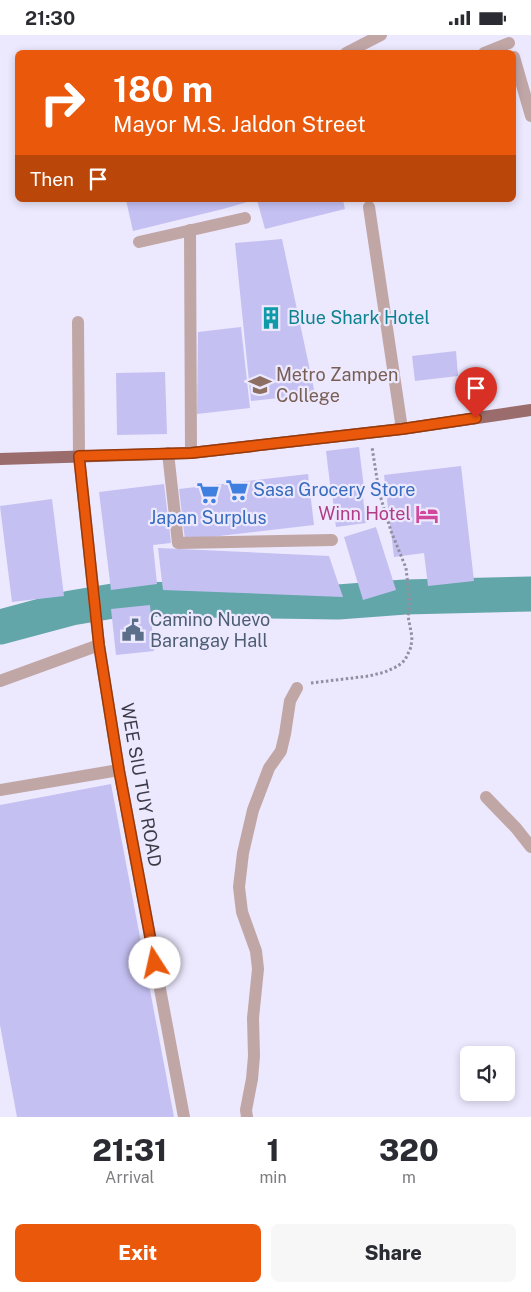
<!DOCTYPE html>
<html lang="en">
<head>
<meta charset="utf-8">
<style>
	body { margin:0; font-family:"Public Sans",sans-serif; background:#f7f7f7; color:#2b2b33; height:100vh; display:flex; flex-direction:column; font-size:19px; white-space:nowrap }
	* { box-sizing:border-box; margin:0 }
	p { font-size:16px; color:#7c7c81 }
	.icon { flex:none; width:28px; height:28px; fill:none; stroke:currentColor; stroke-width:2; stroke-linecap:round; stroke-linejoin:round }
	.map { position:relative; height:1082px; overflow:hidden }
	.side { display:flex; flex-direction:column; background:#fff; flex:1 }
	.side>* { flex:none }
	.guide { position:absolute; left:15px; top:15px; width:501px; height:152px; border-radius:8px; box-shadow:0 2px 8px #0003; background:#ea580c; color:#fff; overflow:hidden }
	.fabs { position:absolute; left:460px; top:1011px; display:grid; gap:10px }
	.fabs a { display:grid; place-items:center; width:55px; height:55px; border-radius:8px; background:#fff; box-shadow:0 2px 8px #0003; font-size:25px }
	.pin { position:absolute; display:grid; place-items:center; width:42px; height:42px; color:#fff; margin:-51px -21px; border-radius:50% 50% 50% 0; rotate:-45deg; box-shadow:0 0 5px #0007 }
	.pin .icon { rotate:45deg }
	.me { position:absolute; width:55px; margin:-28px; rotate:350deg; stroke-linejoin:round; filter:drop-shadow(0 0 4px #0008) }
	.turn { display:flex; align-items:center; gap:18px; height:105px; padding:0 15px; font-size:22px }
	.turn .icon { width:65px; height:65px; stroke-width:2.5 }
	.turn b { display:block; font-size:35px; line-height:42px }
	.then { display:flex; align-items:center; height:48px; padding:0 15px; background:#0003; gap:10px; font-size:19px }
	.eta { display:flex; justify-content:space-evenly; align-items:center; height:85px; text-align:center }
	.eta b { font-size:30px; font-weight:800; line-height:35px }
	.button { display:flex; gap:10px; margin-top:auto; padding:10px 15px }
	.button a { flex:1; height:58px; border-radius:8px; background:#ea580c; color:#fff; font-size:20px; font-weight:800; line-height:58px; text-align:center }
	.button a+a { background:#f7f7f7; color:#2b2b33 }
	.status { display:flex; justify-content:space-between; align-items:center; height:35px; padding:0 25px; background:#fff; direction:ltr }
	.status svg { height:14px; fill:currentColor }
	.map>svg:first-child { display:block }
</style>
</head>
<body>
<div class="status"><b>21:30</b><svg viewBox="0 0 49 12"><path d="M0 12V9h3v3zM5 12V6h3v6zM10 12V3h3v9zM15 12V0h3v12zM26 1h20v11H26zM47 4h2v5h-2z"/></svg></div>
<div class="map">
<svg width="531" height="1082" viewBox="0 0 531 1082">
	<rect width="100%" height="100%" fill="#ece8fe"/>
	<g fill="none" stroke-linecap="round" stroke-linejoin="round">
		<polyline stroke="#62a6a9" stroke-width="35" points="0,592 71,573 125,564 338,567 405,562 531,559"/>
	</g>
	<g fill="#c4c0f2">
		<polygon points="126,165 254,165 223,174 133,196"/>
		<polygon points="257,165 343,165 345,174 265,194"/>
		<polygon points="282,204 315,359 251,366 235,208"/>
		<polygon points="241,292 250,373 197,379 198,297"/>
		<polygon points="456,316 458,341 415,346 412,321"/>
		<polygon points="165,337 167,399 117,400 116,338"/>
		<polygon points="359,412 364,453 331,457 326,416"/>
		<polygon points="461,431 474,546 428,551 424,518 394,522 384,440"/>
		<polygon points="308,439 314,490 185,505 179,454"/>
		<polygon points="164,449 171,508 153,510 157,549 111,555 99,457"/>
		<polygon points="362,454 366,488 336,492 332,458"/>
		<polygon points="52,464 64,561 12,567 0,471"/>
		<polygon points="376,492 396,555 363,565 344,502"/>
		<polygon points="158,513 329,521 343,562 163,555"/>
		<polygon points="150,570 154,616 116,620 111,574"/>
		<polygon points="111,749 174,1082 17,1082 0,990 0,770"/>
	</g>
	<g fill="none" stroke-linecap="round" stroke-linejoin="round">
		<polyline stroke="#928fa1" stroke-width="3" stroke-dasharray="2.5 2.5" stroke-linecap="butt" points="311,648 369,641 385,637 398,631 405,625 411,612 412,602 408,581 410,569 406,533 391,496 379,457 372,412"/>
		<g stroke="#c1a6a6" stroke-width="12">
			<polyline points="346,18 381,0"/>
			<polyline points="484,18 509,8"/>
			<polyline points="514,22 531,81"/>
			<polyline points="369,172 402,394"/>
			<polyline points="190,195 191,418"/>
			<polyline points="139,207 245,183"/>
			<polyline points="78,287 79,421 99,610 119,735 184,1082"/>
			<polyline points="168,418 178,508 332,505"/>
			<polyline points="0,646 99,610"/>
			<polyline points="0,755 119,735"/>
			<polyline points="486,762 516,793 531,812"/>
			<polyline points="247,1082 246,1075 252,1044 254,1021 253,983 258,934 256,916 242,877 239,852 243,818 253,775 269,733 281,716 285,699 290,666 297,653"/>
		</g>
		<polyline stroke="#9a6c6b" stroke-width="12" points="0,424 191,418 402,394 531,375"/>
	</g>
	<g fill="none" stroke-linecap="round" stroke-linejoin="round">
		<defs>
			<polyline id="route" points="155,928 119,735 99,610 79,421 191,418 402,394 476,383"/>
		</defs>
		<use href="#route" stroke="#983908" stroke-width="12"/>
		<use href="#route" stroke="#ea580c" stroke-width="9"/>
	</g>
	<defs>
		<symbol id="building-bare" viewBox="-9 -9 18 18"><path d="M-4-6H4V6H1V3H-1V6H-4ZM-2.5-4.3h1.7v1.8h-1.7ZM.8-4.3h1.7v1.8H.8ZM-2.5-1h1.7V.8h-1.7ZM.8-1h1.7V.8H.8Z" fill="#0f9aa8" stroke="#ece8fe" stroke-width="2.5" paint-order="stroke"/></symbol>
		<symbol id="university-bare" viewBox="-9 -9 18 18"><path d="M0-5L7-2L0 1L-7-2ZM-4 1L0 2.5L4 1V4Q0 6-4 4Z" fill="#8d6e63" stroke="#ece8fe" stroke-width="2.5" paint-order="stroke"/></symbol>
		<symbol id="supermarket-bare" viewBox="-9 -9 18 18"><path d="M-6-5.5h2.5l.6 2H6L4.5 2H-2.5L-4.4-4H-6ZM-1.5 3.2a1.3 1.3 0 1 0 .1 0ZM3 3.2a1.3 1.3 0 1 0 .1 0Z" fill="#3f7fe0" stroke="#ece8fe" stroke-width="2.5" paint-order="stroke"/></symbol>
		<symbol id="hotel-bare" viewBox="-9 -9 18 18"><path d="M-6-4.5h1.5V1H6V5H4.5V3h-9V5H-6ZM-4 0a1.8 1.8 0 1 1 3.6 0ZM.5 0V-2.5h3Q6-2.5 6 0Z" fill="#d1479c" stroke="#ece8fe" stroke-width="2.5" paint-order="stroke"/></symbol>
		<symbol id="civic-bare" viewBox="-9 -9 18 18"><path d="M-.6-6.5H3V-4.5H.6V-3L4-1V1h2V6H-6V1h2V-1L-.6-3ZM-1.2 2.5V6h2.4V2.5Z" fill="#5c6f8a" stroke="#ece8fe" stroke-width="2.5" paint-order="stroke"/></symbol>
	</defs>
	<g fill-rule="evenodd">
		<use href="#building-bare" x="255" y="267" width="32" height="32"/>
		<use href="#university-bare" x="244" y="334" width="32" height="32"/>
		<use href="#supermarket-bare" x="221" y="439" width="32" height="32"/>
		<use href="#supermarket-bare" x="192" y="442" width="32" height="32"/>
		<use href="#hotel-bare" x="411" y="463" width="32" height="32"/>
		<use href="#civic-bare" x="117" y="579" width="32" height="32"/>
	</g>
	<g text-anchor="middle" stroke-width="4.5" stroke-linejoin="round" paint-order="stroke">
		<g font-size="18" fill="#0d838f" stroke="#ece8fe" text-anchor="start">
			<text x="288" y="289">Blue Shark Hotel</text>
		</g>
		<g font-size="18" fill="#785e54" stroke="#ece8fe" text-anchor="start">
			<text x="276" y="346">Metro Zampen<tspan x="276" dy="21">College</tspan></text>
		</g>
		<g font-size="18" fill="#366cbe" stroke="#ece8fe" text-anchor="start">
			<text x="253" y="461">Sasa Grocery Store</text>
			<text x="208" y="489" text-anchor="middle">Japan Surplus</text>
		</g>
		<g font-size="18" fill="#b23c85" stroke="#ece8fe" text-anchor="end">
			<text x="411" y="485">Winn Hotel</text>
		</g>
		<g font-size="18" fill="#4e5e75" stroke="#ece8fe" text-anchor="start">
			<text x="150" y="591">Camino Nuevo<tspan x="150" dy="21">Barangay Hall</tspan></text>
		</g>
		<g font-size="18" fill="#3e3b49" stroke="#ece8fe">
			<text transform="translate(141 750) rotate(80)" y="6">WEE SIU TUY ROAD</text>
		</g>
	</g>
</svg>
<div class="fabs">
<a><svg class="icon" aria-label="sound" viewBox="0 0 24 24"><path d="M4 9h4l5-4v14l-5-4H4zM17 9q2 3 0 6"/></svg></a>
</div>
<div class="pin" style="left:476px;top:383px;background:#d93025"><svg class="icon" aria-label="arrive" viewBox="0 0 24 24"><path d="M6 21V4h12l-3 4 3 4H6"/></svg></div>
<svg class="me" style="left:155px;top:928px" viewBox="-20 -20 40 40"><circle r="19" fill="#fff"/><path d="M0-13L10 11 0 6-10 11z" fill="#ea580c"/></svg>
<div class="guide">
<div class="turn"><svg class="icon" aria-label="right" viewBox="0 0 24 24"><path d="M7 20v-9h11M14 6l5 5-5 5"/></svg><div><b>180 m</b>Mayor M.S. Jaldon Street</div></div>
<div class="then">Then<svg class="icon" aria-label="arrive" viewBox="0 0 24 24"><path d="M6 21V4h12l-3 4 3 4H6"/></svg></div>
</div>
</div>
<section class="side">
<div class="eta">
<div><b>21:31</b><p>Arrival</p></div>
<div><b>1</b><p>min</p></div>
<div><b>320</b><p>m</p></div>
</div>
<div class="button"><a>Exit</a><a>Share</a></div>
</section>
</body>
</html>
